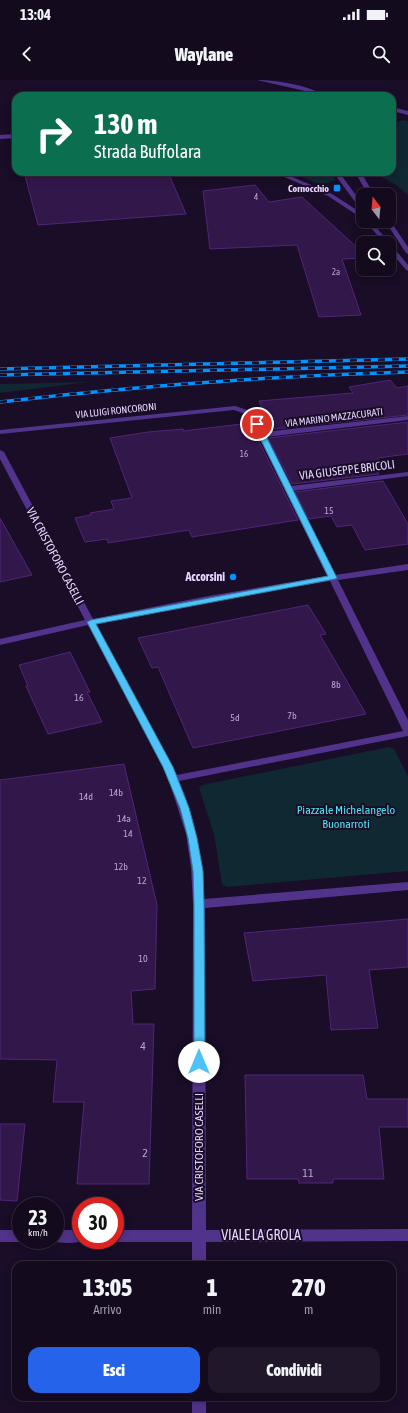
<!DOCTYPE html>
<html lang="it">
<head>
<meta charset="utf-8">
<style>
	body { margin:0; font-family:"Asap Condensed",sans-serif; background:#20182a; color:#f1f3f6; height:100vh; display:flex; flex-direction:column; font-size:15px; white-space:nowrap }
	* { box-sizing:border-box; margin:0 }
	p { font-size:13px; color:#9d9aa4 }
	.icon { flex:none; width:22px; height:22px; fill:none; stroke:currentColor; stroke-width:2; stroke-linecap:round; stroke-linejoin:round }
	.map { position:relative; flex:1; overflow:hidden }
	.side { position:absolute; left:12px; top:1181px; width:384px; height:140px; display:flex; flex-direction:column; background:#130a1d; border-radius:12px; box-shadow:0 2px 10px #0003,0 0 0 1px #322b3b }
	.side>* { flex:none }
	.hud { position:absolute; left:12px; top:12px; width:384px; height:84px; border-radius:12px; box-shadow:0 2px 10px #0003,0 0 0 1px #322b3b; background:#0b6e4f; color:#fff; overflow:hidden }
	.needle { width:26px; rotate:344deg }
	.fabs { position:absolute; left:356px; top:108px; display:grid; gap:8px }
	.fabs a { display:grid; place-items:center; width:40px; height:40px; border-radius:8px; background:#130a1d; box-shadow:0 2px 10px #0003,0 0 0 1px #322b3b; font-size:20px }
	.speed { position:absolute; left:12px; top:1117px; display:flex; gap:8px; font-size:20px; font-weight:700; text-align:center }
	.speed>* { display:grid; place-content:center; width:52px; height:52px; border-radius:50%; background:#130a1d; box-shadow:0 2px 10px #0003,0 0 0 1px #322b3b; line-height:1 }
	.speed small { font-size:10px; font-weight:400 }
	.speed .limit { border:6px solid #d22; background:#fff; color:#111 }
	.pin { position:absolute; display:grid; place-items:center; width:34px; height:34px; color:#fff; margin:-17px; border:2px solid #fff; border-radius:50%; box-shadow:0 1px 4px #0007 }
	.me { position:absolute; width:44px; margin:-22px; rotate:0deg; stroke-linejoin:round; filter:drop-shadow(0 0 3px #0008) }
	.turn { display:flex; align-items:center; gap:14px; height:84px; padding:0 16px; font-size:18px }
	.turn .icon { width:52px; height:52px; stroke-width:2.5 }
	.turn b { display:block; font-size:28px; line-height:34px }
	.eta { display:flex; justify-content:space-evenly; align-items:center; height:68px; text-align:center }
	.eta b { font-size:24px; font-weight:800; line-height:28px }
	.button { display:flex; gap:8px; margin-top:auto; padding:8px 16px }
	.button a { flex:1; height:46px; border-radius:12px; background:#2563eb; color:#fff; font-size:16px; font-weight:800; line-height:46px; text-align:center }
	.button a+a { background:#20182a; color:#f1f3f6 }
	.status { display:flex; justify-content:space-between; align-items:center; height:28px; padding:0 20px; background:#130a1d; direction:ltr }
	.status svg { height:11px; fill:currentColor }
	header { display:flex; justify-content:space-between; align-items:center; height:52px; padding:0 16px; background:#130a1d; font-size:18px; font-weight:800 }
	.map>svg:first-child { display:block }
</style>
</head>
<body>
<div class="status"><b>13:04</b><svg viewBox="0 0 49 12"><path d="M0 12V9h3v3zM5 12V6h3v6zM10 12V3h3v9zM15 12V0h3v12zM26 1h20v11H26zM47 4h2v5h-2z"/></svg></div>
<header><svg class="icon" aria-label="back" viewBox="0 0 24 24"><path d="M15 5l-7 7 7 7"/></svg>Waylane<svg class="icon" aria-label="search" viewBox="0 0 24 24"><circle cx="10" cy="10" r="6"/><path d="M15 15l6 6"/></svg></header>
<div class="map">
<svg width="408" height="1333" viewBox="0 0 408 1333">
	<rect width="100%" height="100%" fill="#190d27"/>
	<g fill="#0f2832">
		<polygon points="402,40 408,41 408,115 396,105 372,92 392,92 392,45"/>
		<path d="M290 92C305 92 326 87 336 100L321 105Z"/>
		<polygon points="89,302 0,313 0,304"/>
		<polygon points="389,667 394,669 408,696 408,791 227,807 222,804 214,754 199,708 202,705"/>
	</g>
	<g fill="#31174a" stroke="#502678">
		<polygon points="24,92 168,92 186,134 38,145"/>
		<polygon points="255,105 269,122 302,117 363,173 363,178 342,179 361,235 319,237 297,165 210,169 203,111"/>
		<polygon points="390,300 397,308 408,306 408,335 265,350 260,342 268,341 259,321 353,313 349,307"/>
		<polygon points="408,342 408,374 377,378 382,386 375,386 379,394 292,404 268,358"/>
		<polygon points="250,343 298,440 192,457 189,450 108,463 107,459 85,462 75,438 91,435 90,433 114,429 111,421 132,418 110,358 148,352 183,349 183,351"/>
		<polygon points="383,401 408,444 408,464 365,470 352,445 337,447 331,436 309,439 295,412"/>
		<polygon points="0,438 32,495 0,502"/>
		<polygon points="308,525 326,554 320,555 366,634 193,668 158,587 152,588 138,558"/>
		<polygon points="70,572 90,612 87,612 102,642 48,654 26,606 28,606 19,585"/>
		<polygon points="124,684 157,825 155,909 131,911 133,944 154,944 149,1104 77,1104 84,1022 53,1022 57,980 0,979 0,700"/>
		<polygon points="408,839 408,887 369,890 378,948 331,950 326,895 253,901 244,853"/>
		<polygon points="245,995 363,995 367,1019 408,1019 408,1047 379,1047 384,1099 333,1099 333,1103 299,1103 298,1099 247,1099"/>
		<polygon points="0,1044 25,1044 17,1121 0,1120"/>
	</g>
	<g fill="none" stroke-linecap="round" stroke-linejoin="round">
		<g fill="#52338b" fill-rule="evenodd">
			<path d="M257 0C275 0 310 5 324 16H316L305 11Z"/>
			<polygon points="392,27 408,31 408,35 392,31"/>
			<polygon points="16,54 16,58 0,59 0,55"/>
			<polygon points="273,92 281,92 332,114 363,134 363,139 328,116"/>
			<polygon points="333,92 339,92 363,125 363,131 361,130"/>
			<polygon points="355,92 361,92 374,115 368,115"/>
			<polygon points="389,139 408,167 408,174 406,173 385,141 389,141"/>
			<polygon points="365,141 371,141 408,185 408,191 406,190 389,169 389,163 384,163"/>
			<path d="M235 326 254 332 264 352 408 336V340L266 357 291 406 408 392V396L293 411 335 495 408 484V490L338 500 408 640V656L179 701C196 739 203 779 204 819L408 802V810L205 828 206 1150 408 1149V1161L206 1162V1185H192V1162H115L110 1160H115V1150H192L193 824 191 788 186 754 170 704 163 687 88 545 0 565V559L85 540 0 379V370L4 372 93 539 203 517 327 496 248 335 234 330 0 354V350ZM330 501 403 651 177 695 96 544 203 522Z"/>
			<polygon points="0,1150 21,1150 21,1160 26,1160 21,1162 0,1162"/>
			<path d="M55 1150H81V1160H86C77 1164 59 1164 50 1160H55Z"/>
			<rect x="192" y="1317" width="14" height="16"/>
		</g>
		<defs>
			<g id="rail">
				<polyline points="0,289 408,279"/>
				<polyline points="0,295 408,286"/>
				<path d="M0 322C136 306 271 296 408 292"/>
			</g>
		</defs>
		<use href="#rail" stroke="#0094fe" stroke-width="3.5"/>
		<use href="#rail" stroke="#190d27" stroke-width="2.5" stroke-dasharray="7" stroke-linecap="butt"/>
	</g>
	<polygon fill="#4fc3f7" stroke="#337fa1" points="257,342 260,344 337,498 335,499 96,544 173,687 189,728 197,758 203,791 204,824 205,982 203,985 199,986 195,985 194,982 194,824 193,791 188,758 180,728 163,687 87,542 91,540 328,496 253,344"/>
	<g fill="#0094fe" stroke="#190d27" stroke-width="1.5">
		<rect x="333" y="104" width="8" height="8" rx="2"/>
		<circle cx="233" cy="497" r="4"/>
	</g>
	<g text-anchor="middle" stroke-width="4" stroke-linejoin="round" paint-order="stroke">
		<g font-size="9" fill="#b9a4d2">
			<text x="256" y="120">4</text>
			<text x="336" y="195">2a</text>
			<text x="244" y="377">16</text>
		</g>
		<g font-size="10" font-weight="bold" fill="#e6d3ff" stroke="#190d27" text-anchor="end">
			<text x="329" y="112">Cornocchio</text>
		</g>
		<g font-size="10" fill="#e6d3ff" stroke="#190d27">
			<text transform="translate(116 330) rotate(-6)" y="4">VIA LUIGI RONCORONI</text>
			<text transform="translate(334 337) rotate(-7)" y="4">VIA MARINO MAZZACURATI</text>
		</g>
		<g font-size="10" fill="#b9a4d2">
			<text x="329" y="434">15</text>
			<text x="336" y="608">8b</text>
			<text x="79" y="621">16</text>
			<text x="292" y="639">7b</text>
			<text x="235" y="641">5d</text>
			<text x="116" y="716">14b</text>
			<text x="86" y="720">14d</text>
			<text x="124" y="742">14a</text>
			<text x="128" y="757">14</text>
			<text x="121" y="790">12b</text>
			<text x="142" y="804">12</text>
			<text x="143" y="882">10</text>
		</g>
		<g font-size="12" fill="#e6d3ff" stroke="#190d27">
			<text transform="translate(347 390) rotate(-7)" y="4">VIA GIUSEPPE BRICOLI</text>
			<text transform="translate(55 476) rotate(62)" y="4">VIA CRISTOFORO CASELLI</text>
			<text transform="translate(199 1067) rotate(-90)" y="4">VIA CRISTOFORO CASELLI</text>
		</g>
		<g font-size="12" font-weight="bold" fill="#e6d3ff" stroke="#190d27" text-anchor="end">
			<text x="225" y="501">Accorsini</text>
		</g>
		<g font-size="12" fill="#52e1ec" stroke="#190d27">
			<text x="346" y="734">Piazzale Michelangelo<tspan x="346" dy="14">Buonarroti</tspan></text>
		</g>
		<g font-size="12" fill="#b9a4d2">
			<text x="143" y="970">4</text>
			<text x="145" y="1077">2</text>
			<text x="308" y="1097">11</text>
		</g>
		<g font-size="14" fill="#e6d3ff" stroke="#190d27">
			<text x="261" y="1160">VIALE LA GROLA</text>
		</g>
	</g>
</svg>
<div class="fabs">
<a><svg class="needle" viewBox="-14 -14 28 28"><path d="M0-13l5 13h-10z" fill="#e53935"/><path d="M0 13l5-13h-10z" fill="#9d9aa4"/></svg></a>
<a><svg class="icon" aria-label="search" viewBox="0 0 24 24"><circle cx="10" cy="10" r="6"/><path d="M15 15l6 6"/></svg></a>
</div>
<div class="speed"><div>23<small>km/h</small></div><div class="limit">30</div></div>
<div class="pin" style="left:257px;top:344px;background:#d93025"><svg class="icon" aria-label="arrive" viewBox="0 0 24 24"><path d="M6 21V4h12l-3 4 3 4H6"/></svg></div>
<svg class="me" style="left:199px;top:982px" viewBox="-20 -20 40 40"><circle r="19" fill="#fff"/><path d="M0-13L10 11 0 6-10 11z" fill="#4fc3f7"/></svg>
<div class="hud">
<div class="turn"><svg class="icon" aria-label="right" viewBox="0 0 24 24"><path d="M7 20v-9h11M14 6l5 5-5 5"/></svg><div><b>130 m</b>Strada Buffolara</div></div>
</div>
<section class="side">
<div class="eta">
<div><b>13:05</b><p>Arrivo</p></div>
<div><b>1</b><p>min</p></div>
<div><b>270</b><p>m</p></div>
</div>
<div class="button"><a>Esci</a><a>Condividi</a></div>
</section>
</div>
</body>
</html>
